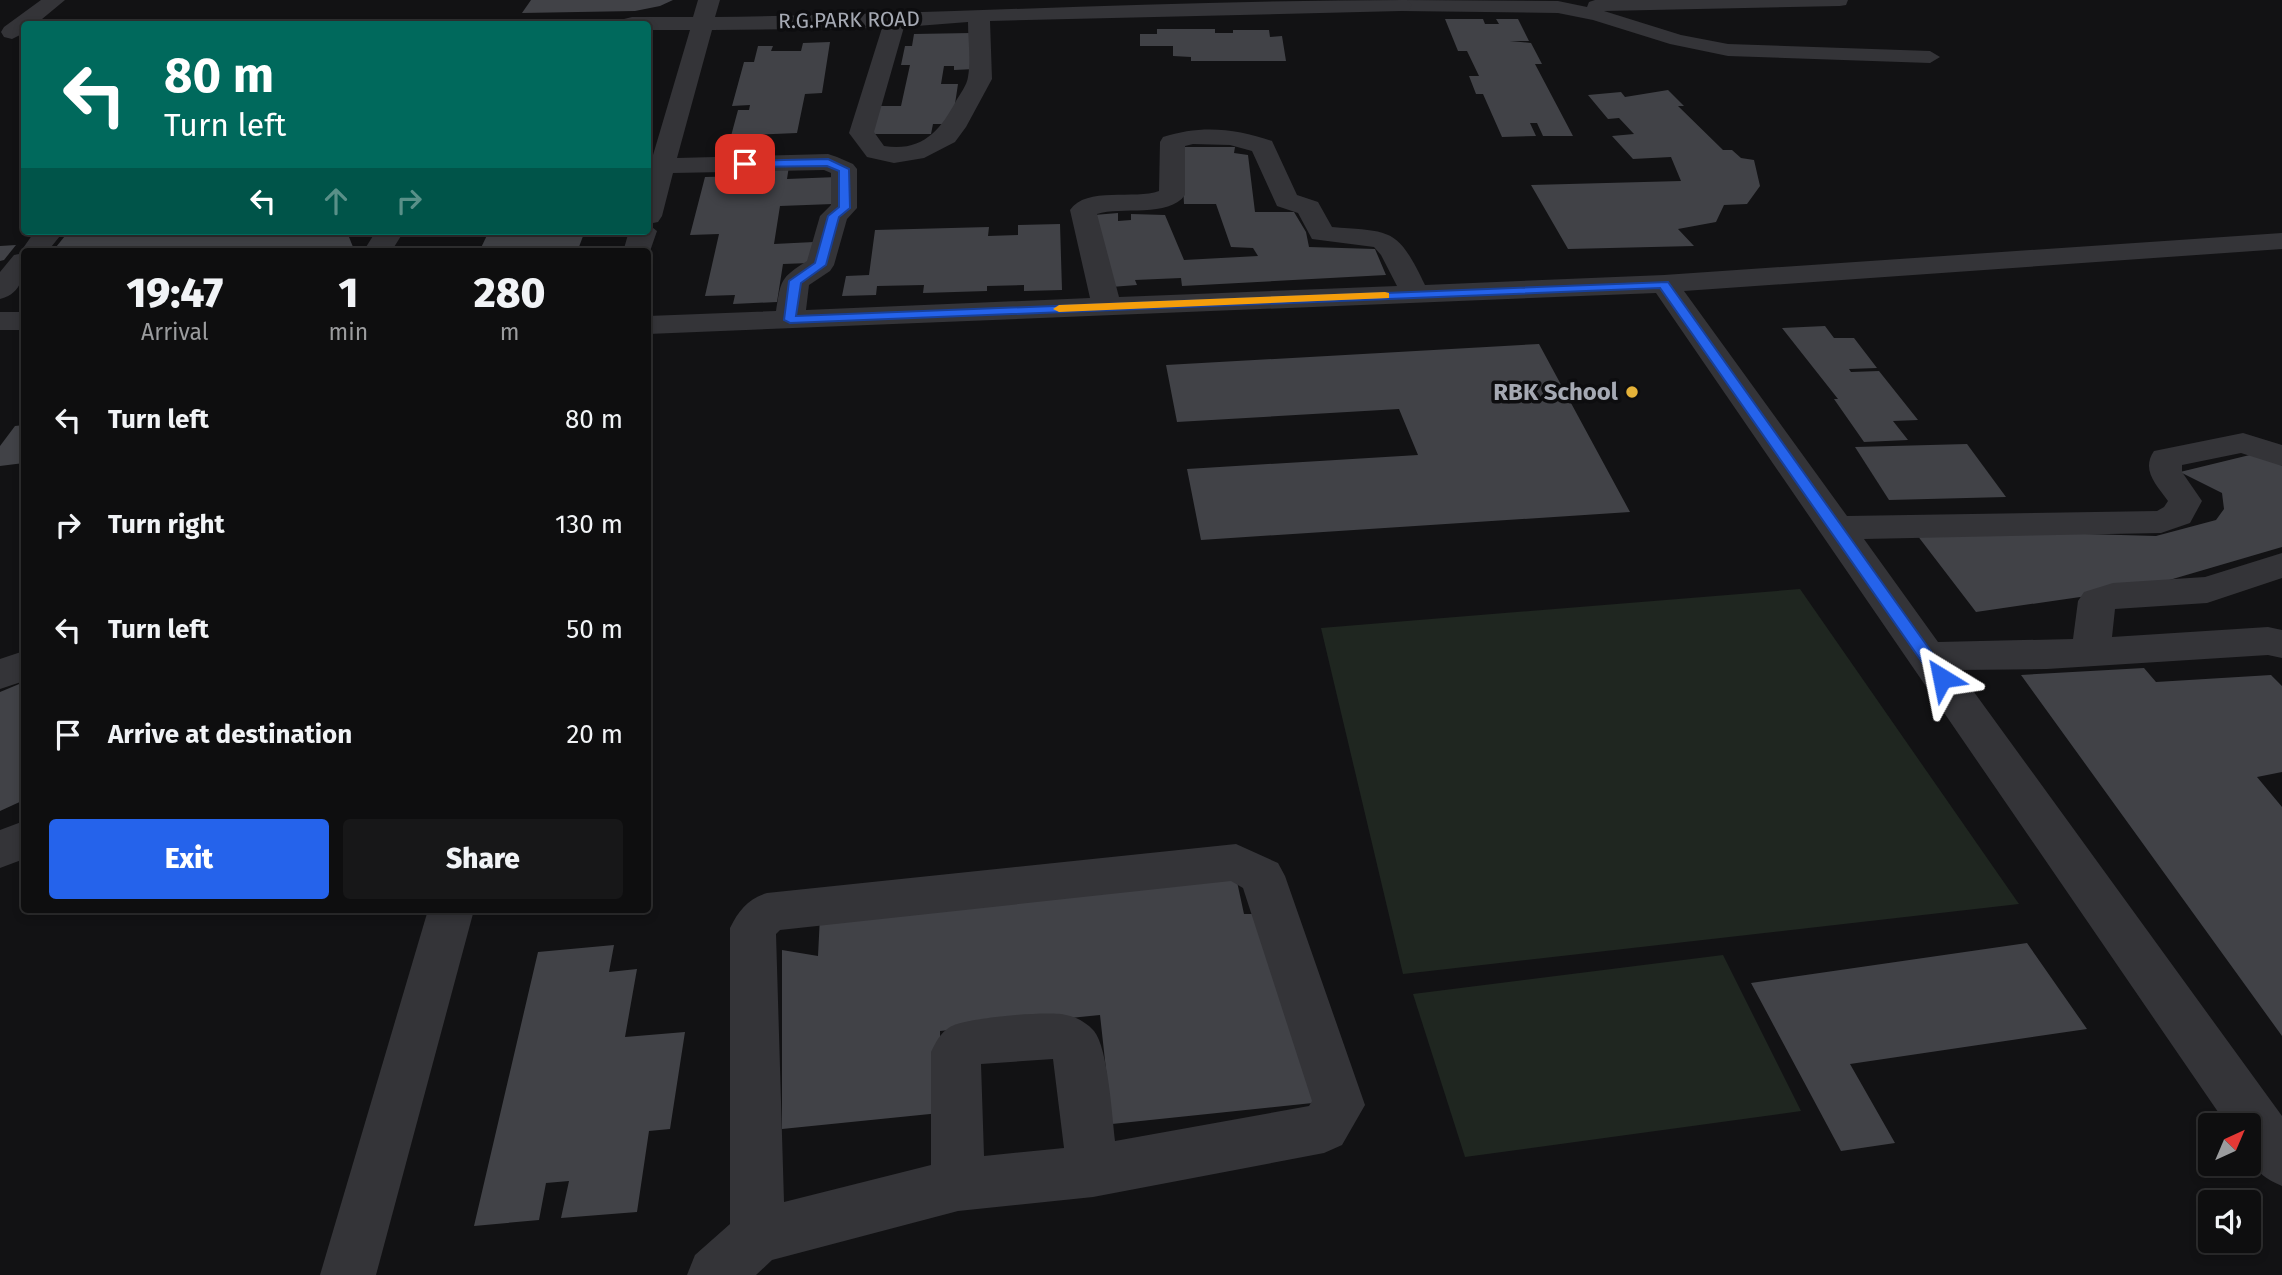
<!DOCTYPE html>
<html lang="en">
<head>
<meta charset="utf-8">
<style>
	body { margin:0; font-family:"Fira Sans",sans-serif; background:#171718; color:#f1f3f6; height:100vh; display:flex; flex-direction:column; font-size:26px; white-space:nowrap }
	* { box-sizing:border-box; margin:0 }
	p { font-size:23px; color:#9b9c9e }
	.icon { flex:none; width:38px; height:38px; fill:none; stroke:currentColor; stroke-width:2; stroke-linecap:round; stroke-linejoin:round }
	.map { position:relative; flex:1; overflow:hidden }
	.side { position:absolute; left:21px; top:248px; width:630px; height:665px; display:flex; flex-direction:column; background:#0e0e0f; border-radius:7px; box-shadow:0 4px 10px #0003,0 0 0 2px #2e2e2f }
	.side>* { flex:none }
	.banner { position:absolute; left:21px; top:21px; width:630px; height:214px; border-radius:7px; box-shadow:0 4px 10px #0003,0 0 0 2px #2e2e2f; background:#00695c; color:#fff; overflow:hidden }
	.needle { width:46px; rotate:44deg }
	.controls { position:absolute; left:2198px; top:1113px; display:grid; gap:14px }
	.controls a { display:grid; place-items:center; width:63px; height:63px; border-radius:7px; background:#0e0e0f; box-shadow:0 4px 10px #0003,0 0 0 2px #2e2e2f; font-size:35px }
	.pin { position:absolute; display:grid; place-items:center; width:60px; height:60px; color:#fff; margin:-30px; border-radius:14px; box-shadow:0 4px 10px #0006 }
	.me { position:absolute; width:77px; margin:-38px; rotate:325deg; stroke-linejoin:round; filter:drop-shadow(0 0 5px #0008) }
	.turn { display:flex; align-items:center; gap:24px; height:147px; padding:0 28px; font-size:32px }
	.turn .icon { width:91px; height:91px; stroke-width:2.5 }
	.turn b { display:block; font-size:49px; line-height:60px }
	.lanes { display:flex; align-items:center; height:66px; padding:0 28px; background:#0003; justify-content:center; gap:35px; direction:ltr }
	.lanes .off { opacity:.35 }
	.eta { display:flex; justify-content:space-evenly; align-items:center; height:119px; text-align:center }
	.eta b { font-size:42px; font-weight:800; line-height:49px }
	.cta { display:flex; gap:14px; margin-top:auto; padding:14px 28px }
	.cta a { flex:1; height:80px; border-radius:7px; background:#2563eb; color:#fff; font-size:28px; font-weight:800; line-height:80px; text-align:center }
	.cta a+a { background:#171718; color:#f1f3f6 }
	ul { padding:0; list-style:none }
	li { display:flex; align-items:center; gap:21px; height:105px; padding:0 28px }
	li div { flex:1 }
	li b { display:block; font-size:26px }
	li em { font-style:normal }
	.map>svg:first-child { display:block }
</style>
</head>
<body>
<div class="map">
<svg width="2282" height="1275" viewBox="0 0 2282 1275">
	<rect width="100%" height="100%" fill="#121214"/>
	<g fill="#1f2620">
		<polygon points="1800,589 2019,904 1403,974 1321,628"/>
		<polygon points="1723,955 1801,1111 1465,1157 1413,994"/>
	</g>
	<g fill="#414247">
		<polygon points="531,0 673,0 660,6 635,11 522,13"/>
		<polygon points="1445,19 1483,19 1485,24 1499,24 1496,19 1518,19 1529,41 1510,41 1531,43 1542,64 1535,64 1573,136 1543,136 1537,123 1530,123 1536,136 1502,137 1483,94 1476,94 1469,76 1479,76 1467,51 1458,51"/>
		<polygon points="1157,29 1215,29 1215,33 1233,33 1233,30 1269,30 1270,37 1282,36 1286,61 1191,61 1191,57 1173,56 1173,46 1140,46 1140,34 1157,34"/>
		<polygon points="971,33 975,69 954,70 954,66 944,66 941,84 958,84 952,124 933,124 931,134 867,134 880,106 901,106 910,65 901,65 905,46 912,46 914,34"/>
		<polygon points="830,42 822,93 805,94 797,133 731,136 738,110 749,110 750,105 732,106 744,62 754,62 758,46 773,46 771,51 801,51 803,43"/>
		<polygon points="1668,90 1684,106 1678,106 1723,150 1732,150 1741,158 1754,160 1760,186 1747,204 1724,205 1716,222 1678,229 1694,246 1568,249 1531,185 1681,181 1671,157 1633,159 1612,136 1634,134 1619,118 1608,119 1588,95 1621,92 1625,97"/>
		<polygon points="1181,147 1235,147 1234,153 1248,155 1255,212 1294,212 1306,232 1309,247 1375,249 1386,275 1182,286 1181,278 1135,280 1137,285 1111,287 1094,215 1118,213 1118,221 1131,220 1131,214 1165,215 1184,260 1258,256 1253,248 1231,247 1216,204 1184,204"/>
		<polygon points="789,166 787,179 837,177 833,204 780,206 774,244 814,242 810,263 783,264 777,302 733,304 735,295 705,296 719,234 690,235 705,177 745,176 747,167"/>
		<polygon points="1060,224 1062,290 1024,291 1024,285 987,286 987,291 923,293 924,285 877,286 876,295 842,296 846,276 869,275 875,230 989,227 988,236 1018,235 1018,225"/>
		<polygon points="69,231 330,231 332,236 347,232 355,252 52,252"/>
		<polygon points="489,231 585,231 577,252 479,252"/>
		<polygon points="16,245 4,260 0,261 0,246"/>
		<polygon points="1825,326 1834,338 1854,338 1877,368 1849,369 1851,372 1879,371 1918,420 1893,421 1908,440 1864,442 1834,399 1838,399 1782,328"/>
		<polygon points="1539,344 1630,512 1201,540 1187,469 1418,455 1399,409 1177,422 1166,365"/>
		<polygon points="24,425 24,463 0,466 0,446 15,426"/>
		<polygon points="1967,444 2006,497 1889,500 1855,447"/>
		<polygon points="2262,452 2282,466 2282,547 2142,588 1976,612 1917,535 2016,532 2156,536 2216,520 2224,509 2222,493 2180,472"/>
		<polygon points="2144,668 2156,682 2271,675 2282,686 2282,772 2257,777 2282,807 2282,1036 2021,675"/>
		<polygon points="24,682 24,800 0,811 0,692"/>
		<polygon points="1236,877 1244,914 1267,914 1322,1102 1112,1124 1100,1015 940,1031 940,1113 782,1129 782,950 818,956 820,916"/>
		<polygon points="2027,943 2087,1029 1850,1064 1895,1143 1841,1151 1751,983"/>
		<polygon points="614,945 609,972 637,969 625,1037 685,1032 670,1129 649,1131 637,1212 561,1218 569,1181 546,1183 539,1220 474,1226 538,952"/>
	</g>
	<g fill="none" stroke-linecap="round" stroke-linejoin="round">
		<polygon fill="#343438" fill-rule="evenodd" points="1399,0 1558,1 1587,7 1589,2 1595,0 1848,0 1846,5 1840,6 1604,11 1681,35 1728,44 1930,51 1940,57 1930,63 1728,56 1670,44 1593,20 1558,13 1401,11 1392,5"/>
		<g fill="#343438" fill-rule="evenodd">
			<path d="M698 0H720L715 17C946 14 1176 0 1407 0L1412 5 1409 10 1401 11 990 21 992 79 966 127 955 142 924 158 894 163 867 157 849 133 882 28 712 30 677 158 828 154 837 157 853 164 857 169V208L847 219 834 265 830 271 809 285 806 310 1090 298 1070 210C1086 186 1135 200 1159 191L1160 142 1163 137C1200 125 1235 128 1272 141L1297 195 1318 202 1332 227C1392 232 1397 227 1425 285L1664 275 2282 233V249L1684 291 1847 516 2157 511 2164 507 2168 501C2156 484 2141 470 2154 451L2243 433 2282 445V466L2241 453 2182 465V472L2202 501 2190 523 2161 533 1864 539 1938 642 2073 639 2078 601 2084 592 2113 583 2205 577 2282 553V578L2207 603 2115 609 2112 637 2268 627 2282 630V658L2268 655 2047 669 1958 670 2282 1116V1186C2249 1172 2249 1158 2249 1125H2227L1656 293 648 334V316L776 311C781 280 780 278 807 261L820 216 831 205V173L824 170 673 173 662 216 658 222 648 224 657 231 648 257V252H623L629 231H648V172L690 30H648V24H621L624 19 632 17H693ZM968 22C968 40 971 60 968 77 967 85 960 94 956 101 940 131 922 152 884 146L874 132 904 27ZM1193 144 1230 145 1252 151 1277 206 1298 213 1312 239 1374 247 1381 255 1397 286 1119 297 1097 214C1121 206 1169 218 1185 195V146Z"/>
			<path d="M35 231H64L47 252H24C24 273 24 293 0 299V272L14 255 19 254Z"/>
			<polygon points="376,231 404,231 391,252 363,252"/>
			<rect x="0" y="312" width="24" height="18"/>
			<polygon points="24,651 24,681 0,689 0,659"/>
			<polygon points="24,821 24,859 0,868 0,830"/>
			<path d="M1236 844 1278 863 1285 876 1365 1105 1342 1145 1324 1153 1093 1197 958 1211 772 1260 756 1275H687L695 1255 730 1224V928C739 910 748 899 767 893ZM1231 881 1243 888 1312 1101 1309 1106 1115 1141C1112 1116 1108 1048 1094 1031 1087 1023 1077 1017 1066 1015 1050 1010 964 1018 950 1027 940 1033 936 1042 931 1052V1165L784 1202 776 934 780 930ZM1053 1059 1064 1148 984 1156 981 1064Z"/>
			<polygon points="428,910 474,910 376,1275 320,1275"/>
		</g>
		<polygon fill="#343438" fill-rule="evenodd" points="41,0 65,0 36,24 24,24 24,33 12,39 4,37 1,32 4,27"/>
	</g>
	<polygon fill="#2563eb" stroke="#184099" stroke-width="2" points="828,159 849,169 850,208 839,217 826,265 801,283 796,316 1668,282 1950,678 1948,682 1936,682 1660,288 790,323 784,320 789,281 815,263 828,216 839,207 839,171 827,166 745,167 740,164 745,161"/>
	<polygon fill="#f59e0b" points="1385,292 1389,293 1389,298 1059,312 1053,309 1059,305"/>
	<circle fill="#e5b239" stroke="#0d0d0f" stroke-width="2.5" cx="1632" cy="392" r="7"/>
	<g text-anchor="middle" stroke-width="7" stroke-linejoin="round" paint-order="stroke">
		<g font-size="21" fill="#a5a9b3" stroke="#0d0d0f">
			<text transform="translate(849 20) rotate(-1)" y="7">R.G.PARK ROAD</text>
		</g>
		<g font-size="24" font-weight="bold" fill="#a5a9b3" stroke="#0d0d0f" text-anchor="end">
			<text x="1618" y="400">RBK School</text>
		</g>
	</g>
</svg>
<div class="controls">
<a><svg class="needle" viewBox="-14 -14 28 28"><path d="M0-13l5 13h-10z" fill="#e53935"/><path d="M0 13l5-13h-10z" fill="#9b9c9e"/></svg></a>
<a><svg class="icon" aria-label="sound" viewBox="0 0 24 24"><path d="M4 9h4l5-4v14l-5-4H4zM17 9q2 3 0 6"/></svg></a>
</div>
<div class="pin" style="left:745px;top:164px;background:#d93025"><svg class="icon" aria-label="arrive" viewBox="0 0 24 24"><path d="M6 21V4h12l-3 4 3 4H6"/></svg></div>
<svg class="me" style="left:1942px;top:678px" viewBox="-20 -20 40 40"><path d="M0-17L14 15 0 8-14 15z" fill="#2563eb" stroke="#fff" stroke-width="4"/></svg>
<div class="banner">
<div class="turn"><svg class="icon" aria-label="left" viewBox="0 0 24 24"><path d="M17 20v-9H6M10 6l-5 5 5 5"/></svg><div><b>80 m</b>Turn left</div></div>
<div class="lanes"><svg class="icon" aria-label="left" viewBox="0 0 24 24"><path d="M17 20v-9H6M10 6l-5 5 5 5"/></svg><svg class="icon off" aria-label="ahead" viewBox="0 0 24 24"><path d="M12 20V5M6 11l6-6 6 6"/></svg><svg class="icon off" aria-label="right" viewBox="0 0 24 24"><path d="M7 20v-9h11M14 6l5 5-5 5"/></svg></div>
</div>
<section class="side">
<div class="eta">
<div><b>19:47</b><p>Arrival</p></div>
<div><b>1</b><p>min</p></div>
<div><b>280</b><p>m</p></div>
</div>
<ul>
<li><svg class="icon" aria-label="left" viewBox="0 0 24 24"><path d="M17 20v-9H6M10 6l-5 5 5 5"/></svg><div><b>Turn left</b></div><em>80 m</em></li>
<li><svg class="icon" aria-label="right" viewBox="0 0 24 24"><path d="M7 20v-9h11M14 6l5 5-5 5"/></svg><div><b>Turn right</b></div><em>130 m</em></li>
<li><svg class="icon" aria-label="left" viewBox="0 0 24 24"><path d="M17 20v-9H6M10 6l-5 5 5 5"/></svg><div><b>Turn left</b></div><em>50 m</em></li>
<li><svg class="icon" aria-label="arrive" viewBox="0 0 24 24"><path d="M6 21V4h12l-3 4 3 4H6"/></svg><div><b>Arrive at destination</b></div><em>20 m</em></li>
</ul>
<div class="cta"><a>Exit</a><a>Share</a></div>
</section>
</div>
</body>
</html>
